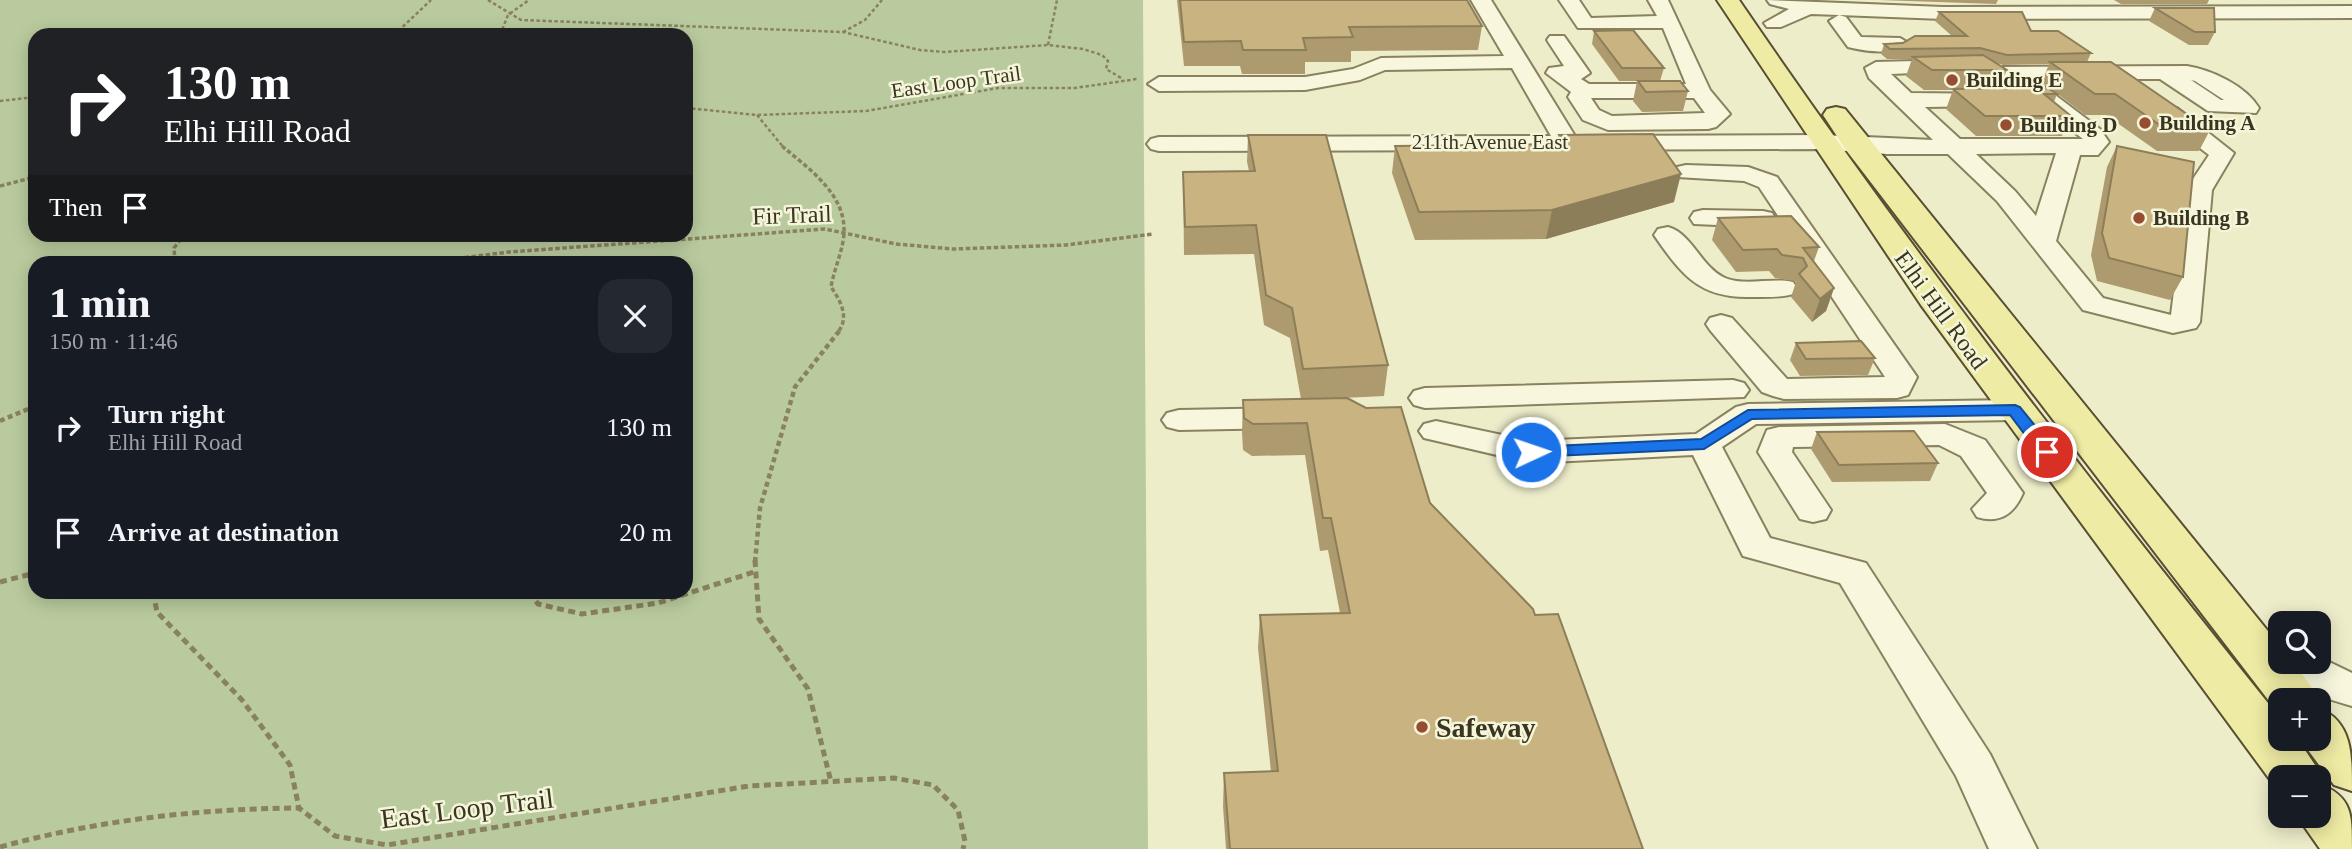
<!DOCTYPE html>
<html lang="en">
<head>
<meta charset="utf-8">
<style>
	body { margin:0; font-family:Georgia,serif; background:#242831; color:#f1f3f6; height:100vh; display:flex; flex-direction:column; font-size:26px; white-space:nowrap }
	* { box-sizing:border-box; margin:0 }
	p { font-size:23px; color:#9ea1a6 }
	.icon { flex:none; width:38px; height:38px; fill:none; stroke:currentColor; stroke-width:2; stroke-linecap:round; stroke-linejoin:round }
	.map { position:relative; flex:1; overflow:hidden }
	.panel { position:absolute; left:28px; top:256px; width:665px; height:343px; display:flex; flex-direction:column; background:#171b24; border-radius:21px; box-shadow:0 4px 18px #0003 }
	.panel>* { flex:none }
	.top-card { position:absolute; left:28px; top:28px; width:665px; height:214px; border-radius:21px; box-shadow:0 4px 18px #0003; background:#202124; color:#fff; overflow:hidden }
	.fabs { position:absolute; left:2268px; top:611px; display:grid; gap:14px }
	.fabs a { display:grid; place-items:center; width:63px; height:63px; border-radius:14px; background:#171b24; box-shadow:0 4px 18px #0003; font-size:35px }
	.pin { position:absolute; display:grid; place-items:center; width:60px; height:60px; color:#fff; margin:-30px; border:4px solid #fff; border-radius:50%; box-shadow:0 2px 7px #0007 }
	.me { position:absolute; width:77px; margin:-38px; rotate:87deg; stroke-linejoin:round; filter:drop-shadow(0 0 5px #0008) }
	.turn { display:flex; align-items:center; gap:24px; height:147px; padding:0 21px; font-size:32px }
	.turn .icon { width:91px; height:91px; stroke-width:2.5 }
	.turn b { display:block; font-size:49px; line-height:60px }
	.then { display:flex; align-items:center; height:66px; padding:0 21px; background:#0003; gap:14px; font-size:26px }
	.round { display:grid; place-items:center; flex:none; width:74px; height:74px; border-radius:21px; background:#242831 }
	.headline { display:flex; align-items:center; justify-content:space-between; height:119px; padding:0 21px }
	h1 { font-size:42px; font-weight:600; line-height:52px }
	ul { padding:0; list-style:none }
	li { display:flex; align-items:center; gap:21px; height:105px; padding:0 21px }
	li div { flex:1 }
	li b { display:block; font-size:26px }
	li em { font-style:normal }
	.map>svg:first-child { display:block }
</style>
</head>
<body>
<div class="map">
<svg width="2352" height="849" viewBox="0 0 2352 849">
	<rect width="100%" height="100%" fill="#ededca"/>
	<path fill="#b9cb9e" fill-rule="evenodd" d="M0 0H1143L1148 849H0ZM35 35H686V234H35ZM35 262H686V592H35Z"/>
	<g fill="none" stroke-linecap="round" stroke-linejoin="round">
		<defs>
			<g id="minor">
				<path d="M1471 0H1491L1575 136 1821 135 1933 140 1869 78 1865 68 1876 62 1954 60 1965 66 1962 71 1891 74 1911 93 2003 94 2006 99 1995 106 1925 107 1960 139H2083L2003 77 2000 72 2003 67 2187 66C2212 70 2246 86 2259 108L2256 113 2208 111 2160 79H2034L2100 129 2109 142 2098 155H2080L2056 241 2103 298 2171 315 2187 188 2209 155 2161 118 2158 113 2161 108H2177L2234 153 2212 190 2200 322 2196 328 2173 333 2083 310 1997 201 1948 154H1887L1821 149 1159 151 1151 149 1147 144 1151 139 1159 137 1551 136 1512 68 1385 70 1360 80 1305 90 1159 91 1148 84 1159 77H1305L1353 69 1381 58 1504 56ZM2191 80 2195 81 2224 100H2221ZM2056 153 2036 216 2015 191 1976 154Z"/>
				<path d="M1559 0H1579L1591 18 1657 16 1648 0H1668L1710 90 1730 114 1716 127 1708 129 1608 130 1583 120 1568 97 1571 92 1546 73 1549 68 1564 66 1547 40 1550 36H1564L1590 73 1581 79 1589 84H1686L1663 28H1578ZM1591 98H1694L1705 113 1612 116 1599 110Z"/>
				<path d="M1767 0 1943 7 2352 6V18L1943 19 1839 15 1846 17 1861 37 1900 38 1910 44C1901 56 1862 51 1848 47L1829 21 1839 15 1811 14 1781 27H1767L1764 23 1789 9 1770 4Z"/>
				<polygon points="1686,165 1748,167 1777,177 1917,377 1908,395 1897,398 1784,399 1773,396 1762,392 1710,330 1706,324 1710,318 1721,315 1732,318 1787,379 1885,377 1759,187 1744,181 1677,177 1674,172 1677,167"/>
				<polygon points="1703,210 1763,211 1772,213 1776,219 1772,225 1763,227 1694,224 1690,218 1694,212"/>
				<path d="M1668 227C1691 233 1701 266 1723 277 1743 287 1772 277 1793 282L1797 288 1793 294C1779 298 1764 297 1749 297 1699 298 1681 274 1654 235L1658 229Z"/>
				<polygon points="1733,380 1744,383 1749,390 1744,397 1425,408 1414,405 1409,398 1414,391 1425,388"/>
				<polygon points="2015,400 2027,403 2031,410 2027,417 2015,420 1756,424 1722,447 1770,538 1866,563 1990,754 2037,849 1989,849 1956,776 1840,583 1743,556 1693,455 1531,463 1424,438 1419,431 1424,424 1436,421 1531,441 1696,434 1736,407 1748,404"/>
				<polygon points="1288,408 1300,411 1305,418 1300,425 1288,428 1179,430 1167,427 1162,420 1167,413 1179,410"/>
				<path d="M1945 424 1985 440 2023 493C2014 514 2000 524 1977 517L1972 509 1987 493 1961 456 1939 445 1793 447 1792 452 1831 510 1826 519 1813 522 1800 519 1758 452 1767 430 1779 427Z"/>
				<path d="M2280 650V662H2319V657L2352 673V706C2325 698 2285 688 2271 662Z"/>
			</g>
			<g id="major">
				<path d="M1717 0H1739C1908 248 2092 484 2280 718V738H2297L2323 777 2320 784C2352 797 2352 814 2352 849H2320L2297 816H2319V777H2280L2279 792 1921 305Z"/>
				<polygon points="1836,107 1845,109 2280,646 2280,662 2293,662 2321,700 2319,703 2319,700 2280,700 2279,714 1846,150 1823,115 1827,109"/>
				<path d="M2319 708C2352 722 2352 753 2352 791L2334 785 2299 738H2319Z"/>
			</g>
		</defs>
		<use href="#minor" stroke="#89815f" stroke-width="4"/>
		<use href="#major" stroke="#584e32" stroke-width="4"/>
		<g stroke="#89815f" stroke-width="2.5" stroke-dasharray="3.5 2.5" stroke-linecap="butt">
			<polyline points="488,0 521,20 843,32 920,50 944,52 1048,45 1083,49 1102,55 1108,61 1106,69 1123,79"/>
			<polyline points="843,32 865,20 882,0"/>
			<polyline points="394,35 431,0"/>
			<polyline points="500,35 508,15 529,0"/>
			<polyline points="1048,45 1057,0"/>
			<polyline points="0,101 35,97"/>
			<polyline points="686,108 757,115 866,111 998,88 1075,88 1137,79"/>
			<polyline points="757,115 784,148"/>
		</g>
		<g stroke="#89815f" stroke-width="3.5" stroke-dasharray="4.5 2.5" stroke-linecap="butt">
			<path d="M782 146C809 169 846 194 844 233 843 251 834 269 831 287 840 300 850 317 838 332"/>
			<polyline points="0,186 35,177"/>
			<polyline points="175,262 174,248 185,234"/>
			<polyline points="430,262 509,252 825,229 896,244 953,249 1066,245 1153,234"/>
		</g>
		<g stroke="#89815f" stroke-width="4.5" stroke-dasharray="5 3.5" stroke-linecap="butt">
			<polyline points="0,421 35,406"/>
			<polyline points="755,562 760,508 795,387 840,330"/>
		</g>
		<g stroke="#89815f" stroke-width="5" stroke-dasharray="7 4.5" stroke-linecap="butt">
			<polyline points="755,560 759,619 808,689 831,782"/>
			<polyline points="0,582 35,573"/>
			<polyline points="153,592 157,612 242,700 290,765 299,808 335,836 387,845 749,786 894,778 933,785 958,810 965,841 963,849"/>
			<polyline points="529,592 538,604 582,614 658,603 754,572"/>
			<path d="M0 847C99 820 197 809 299 808"/>
		</g>
		<use href="#minor" fill="#f8f7dd" fill-rule="evenodd"/>
		<use href="#major" fill="#eeeba4" fill-rule="evenodd"/>
	</g>
	<g fill="#ad9b6f">
		<polygon points="1177,0 1467,0 1482,26 1478,50 1351,51 1351,62 1305,62 1305,74 1242,74 1240,66 1184,66"/>
		<polygon points="1879,0 1998,0 1996,4"/>
		<polygon points="2114,0 2209,0 2207,4 2121,4"/>
		<polygon points="2155,8 2215,32 2208,45 2189,45 2149,21"/>
		<polygon points="1939,12 2031,31 2091,53 2087,62 2210,130 2199,151 2157,151 2106,115 2085,115 2042,82 2049,64 2003,65 1996,63 2007,70 1999,88 2057,94 2054,102 2071,116 2062,136 1976,136 1946,109 1953,90 1924,90 1906,76 1912,59 1887,59 1881,54 1884,44 1952,36 1935,21"/>
		<polygon points="1594,31 1664,68 1660,81 1688,91 1683,111 1642,112 1633,101 1637,81 1619,81 1592,44"/>
		<polygon points="1248,135 1388,365 1384,396 1343,398 1430,503 1535,615 1643,849 1226,849 1223,806 1224,773 1271,772 1258,648 1260,615 1340,613 1328,550 1320,551 1305,455 1252,456 1243,450 1242,432 1243,400 1301,399 1290,338 1264,325 1254,254 1184,255 1183,172 1249,171 1247,162"/>
		<polygon points="1559,135 1674,202 1546,239 1415,240 1392,173 1395,146 1557,144"/>
		<polygon points="2117,146 2183,277 2170,300 2097,281 2091,255 2107,167"/>
		<polygon points="1718,218 1819,247 1814,261 1834,288 1826,311 1812,322 1791,297 1796,282 1795,281 1775,278 1769,271 1736,272 1712,240"/>
		<polygon points="1796,343 1875,358 1868,375 1800,376 1790,360"/>
		<polygon points="1817,432 1938,463 1930,481 1832,482 1811,449"/>
	</g>
	<g fill="#8d7e5a">
		<polygon points="1681,174 1674,202 1546,239 1552,210"/>
		<polygon points="1834,288 1826,311 1812,322 1820,299"/>
	</g>
	<g fill="#c9b481" stroke="#8d7e5a" stroke-width="2">
		<polygon points="1180,0 1467,0 1482,26 1349,27 1353,37 1303,38 1306,50 1243,50 1241,41 1184,42"/>
		<polygon points="2155,8 2214,8 2215,32 2195,32"/>
		<polygon points="1939,12 2022,12 2031,31 2058,31 2091,53 2007,55 1980,48 1890,49 1884,44 1903,43 1915,36 1967,36"/>
		<polygon points="1633,30 1664,68 1622,68 1594,31"/>
		<polygon points="1983,55 2007,70 1932,70 1913,57"/>
		<polygon points="2050,62 2111,62 2210,130 2167,130 2115,94 2095,94"/>
		<polygon points="1638,81 1680,81 1688,91 1646,92"/>
		<polygon points="2048,88 2057,94 2044,94 2071,116 1985,116 1953,89"/>
		<polygon points="1653,134 1681,174 1552,210 1419,212 1395,146 1564,144 1559,135"/>
		<polygon points="1248,135 1326,135 1388,365 1303,369 1292,308 1266,295 1256,225 1185,227 1183,172 1255,171"/>
		<polygon points="2117,146 2194,162 2183,277 2109,258 2102,233"/>
		<polygon points="1791,216 1819,247 1803,248 1834,288 1820,299 1799,274 1807,266 1803,258 1782,255 1777,249 1743,250 1718,218"/>
		<polygon points="1861,341 1875,358 1806,359 1796,343"/>
		<polygon points="1347,398 1366,408 1401,407 1430,503 1533,609 1535,615 1558,614 1643,849 1230,849 1224,773 1278,771 1260,615 1350,613 1331,518 1323,518 1307,423 1253,424 1244,418 1243,400"/>
		<polygon points="1914,431 1938,463 1839,465 1817,432"/>
	</g>
	<polygon fill="#1a73e8" stroke="#114b97" stroke-width="2" points="2015,405 2020,407 2053,448 2053,456 2041,456 2010,415 1752,419 1704,449 1531,457 1523,452 1531,447 1701,439 1748,410"/>
	<g fill="#964d31" stroke="#f5f5d9" stroke-width="2.5">
		<circle cx="1952" cy="80" r="7"/>
		<circle cx="2145" cy="123" r="7"/>
		<circle cx="2006" cy="125" r="7"/>
		<circle cx="2139" cy="218" r="7"/>
		<circle cx="1422" cy="727" r="7"/>
	</g>
	<g text-anchor="middle" stroke-width="5" stroke-linejoin="round" paint-order="stroke">
		<g font-size="21" font-weight="bold" fill="#3a3521" stroke="#f5f5d9" text-anchor="start">
			<text x="1966" y="87">Building E</text>
			<text x="2159" y="130">Building A</text>
			<text x="2020" y="132">Building D</text>
			<text x="2153" y="225">Building B</text>
		</g>
		<g font-size="21" fill="#3a3521" stroke="#f5f5d9">
			<text transform="translate(956 82) rotate(-8)" y="7">East Loop Trail</text>
			<text x="1490" y="149">211th Avenue East</text>
		</g>
		<g font-size="24" fill="#3a3521" stroke="#f5f5d9">
			<text transform="translate(792 215) rotate(-2)" y="8">Fir Trail</text>
			<text transform="translate(1941 310) rotate(54)" y="8">Elhi Hill Road</text>
		</g>
		<g font-size="28" font-weight="bold" fill="#3a3521" stroke="#f5f5d9" text-anchor="start">
			<text x="1436" y="737">Safeway</text>
		</g>
		<g font-size="28" fill="#3a3521" stroke="#f5f5d9">
			<text transform="translate(467 808) rotate(-7)" y="10">East Loop Trail</text>
		</g>
	</g>
</svg>
<div class="fabs">
<a><svg class="icon" aria-label="search" viewBox="0 0 24 24"><circle cx="10" cy="10" r="6"/><path d="M15 15l6 6"/></svg></a>
<a>+</a>
<a>−</a>
</div>
<div class="pin" style="left:2047px;top:452px;background:#d93025"><svg class="icon" aria-label="arrive" viewBox="0 0 24 24"><path d="M6 21V4h12l-3 4 3 4H6"/></svg></div>
<svg class="me" style="left:1531px;top:452px" viewBox="-20 -20 40 40"><circle r="17" fill="#1a73e8" stroke="#fff" stroke-width="3"/><path d="M0-11L8 9 0 5-8 9z" fill="#fff"/></svg>
<div class="top-card">
<div class="turn"><svg class="icon" aria-label="right" viewBox="0 0 24 24"><path d="M7 20v-9h11M14 6l5 5-5 5"/></svg><div><b>130 m</b>Elhi Hill Road</div></div>
<div class="then">Then<svg class="icon" aria-label="arrive" viewBox="0 0 24 24"><path d="M6 21V4h12l-3 4 3 4H6"/></svg></div>
</div>
<section class="panel">
<div class="headline"><div><h1>1 min</h1><p>150 m · 11:46</p></div><a class="round"><svg class="icon" aria-label="close" viewBox="0 0 24 24"><path d="M6 6l12 12M18 6L6 18"/></svg></a></div>
<ul>
<li><svg class="icon" aria-label="right" viewBox="0 0 24 24"><path d="M7 20v-9h11M14 6l5 5-5 5"/></svg><div><b>Turn right</b><p>Elhi Hill Road</p></div><em>130 m</em></li>
<li><svg class="icon" aria-label="arrive" viewBox="0 0 24 24"><path d="M6 21V4h12l-3 4 3 4H6"/></svg><div><b>Arrive at destination</b></div><em>20 m</em></li>
</ul>
</section>
</div>
</body>
</html>
